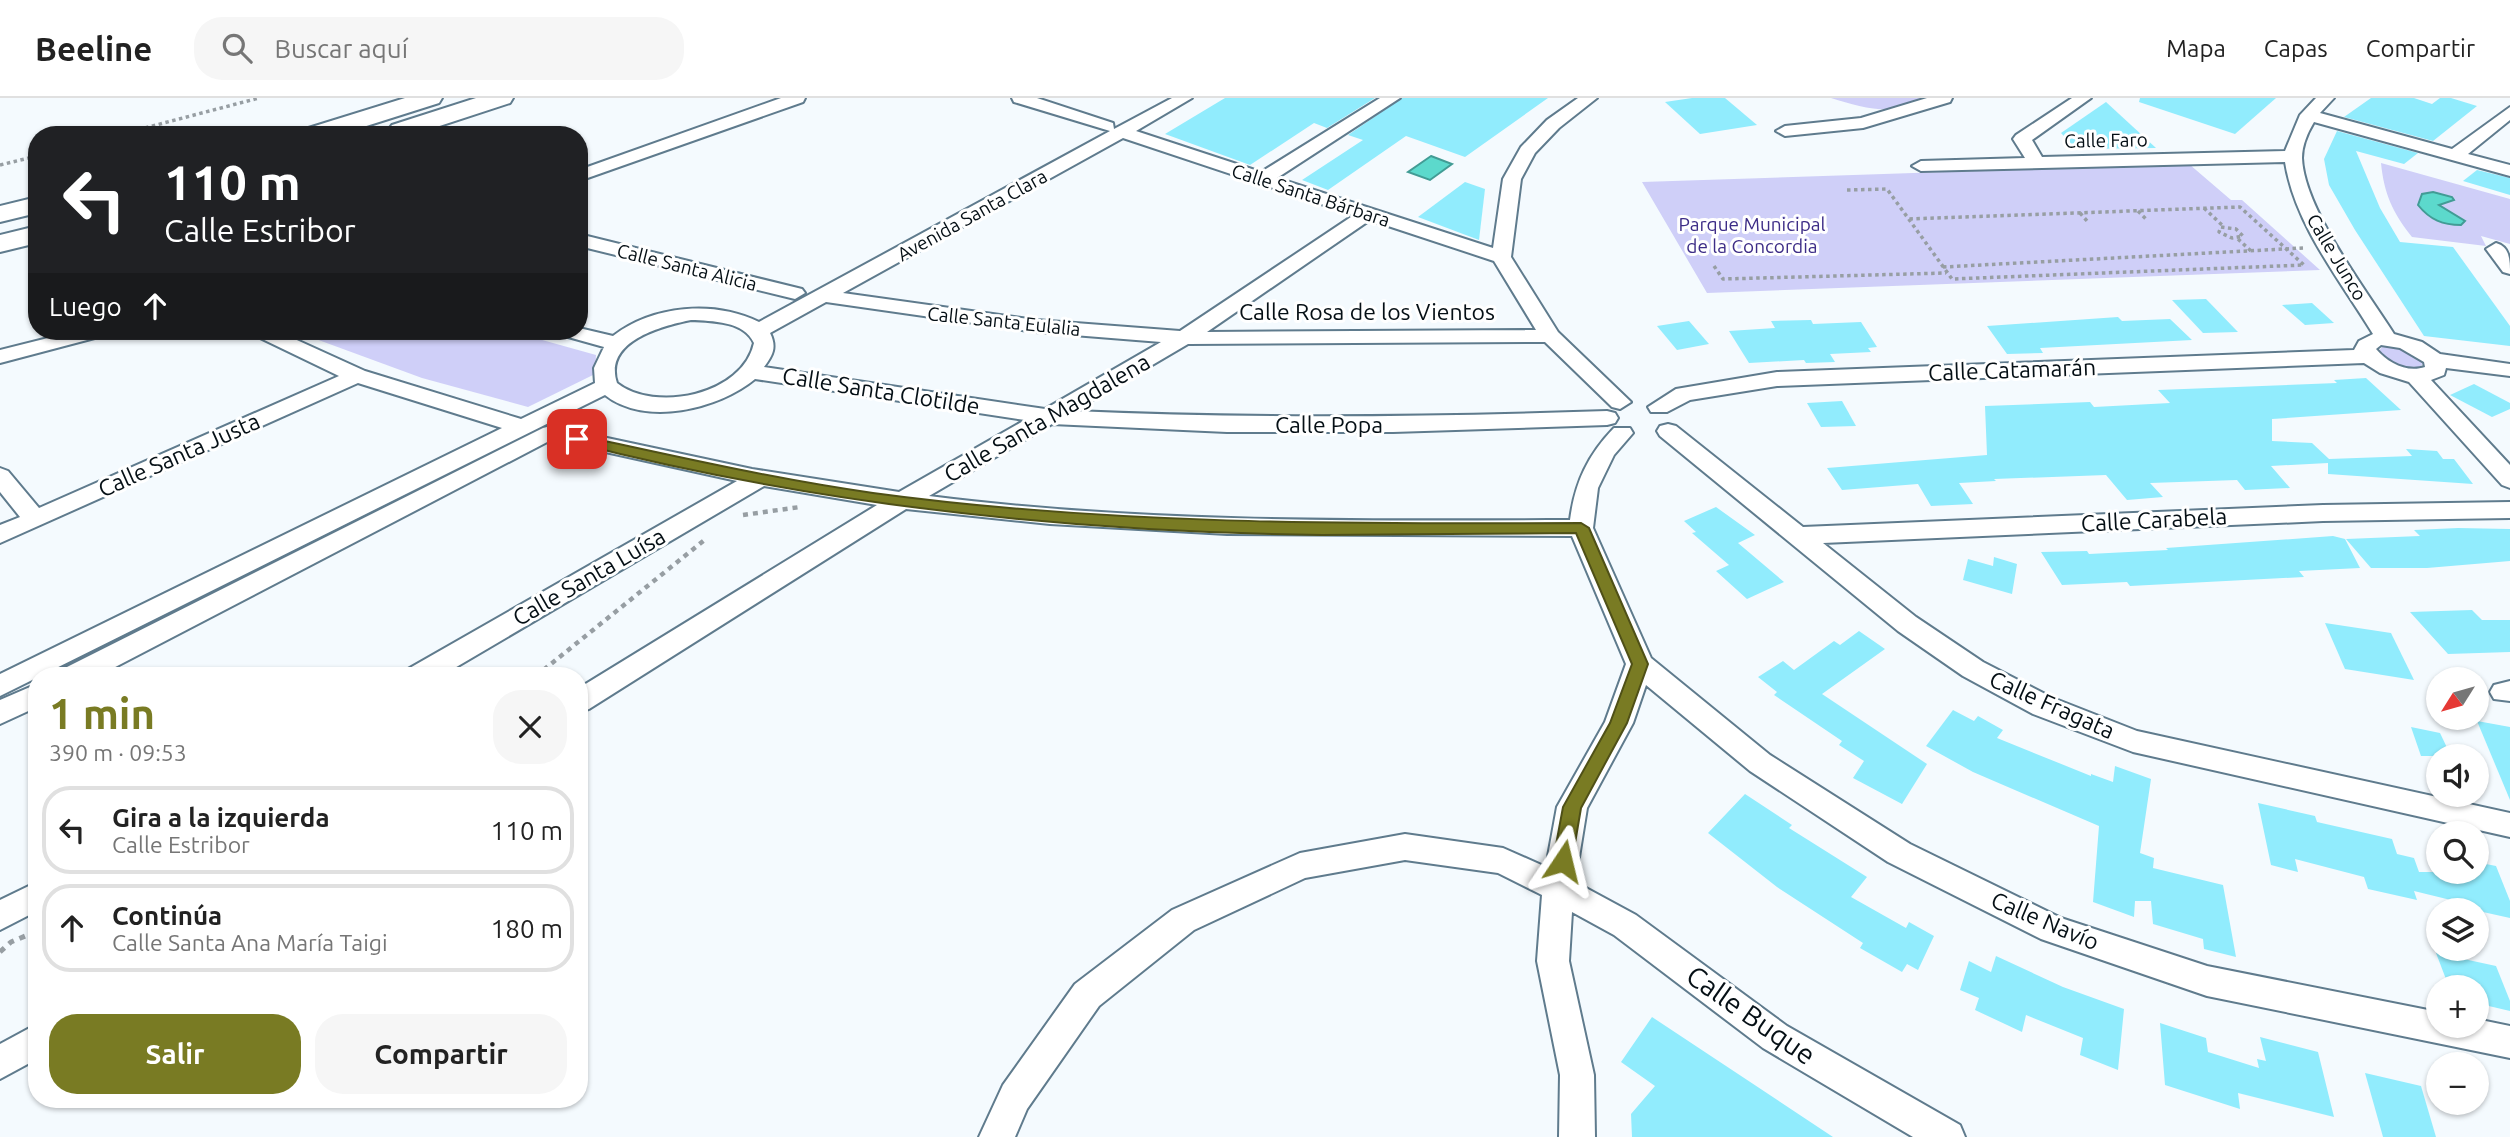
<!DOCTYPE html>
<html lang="es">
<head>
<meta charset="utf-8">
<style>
	body { margin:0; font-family:Ubuntu,sans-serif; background:#f6f6f6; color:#222; height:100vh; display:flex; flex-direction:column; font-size:26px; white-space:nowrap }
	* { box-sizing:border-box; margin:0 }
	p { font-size:23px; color:#767676 }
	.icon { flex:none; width:38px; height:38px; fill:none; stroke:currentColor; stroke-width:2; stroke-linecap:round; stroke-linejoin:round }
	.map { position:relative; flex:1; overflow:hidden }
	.side { position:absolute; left:28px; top:569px; width:560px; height:441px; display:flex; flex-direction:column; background:#fff; border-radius:28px; box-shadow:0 2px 5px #0004 }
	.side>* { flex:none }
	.banner { position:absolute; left:28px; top:28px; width:560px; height:214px; border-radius:28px; box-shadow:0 2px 5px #0004; background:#202124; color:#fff; overflow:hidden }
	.needle { width:46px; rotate:233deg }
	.fabs { position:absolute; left:2426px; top:569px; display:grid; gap:14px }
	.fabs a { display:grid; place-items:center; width:63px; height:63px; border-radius:50%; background:#fff; box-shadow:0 2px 5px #0004; font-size:35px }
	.pin { position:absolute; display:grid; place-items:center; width:60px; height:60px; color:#fff; margin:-30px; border-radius:14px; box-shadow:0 4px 10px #0006 }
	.me { position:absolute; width:77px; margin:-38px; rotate:10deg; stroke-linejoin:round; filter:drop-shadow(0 0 5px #0008) }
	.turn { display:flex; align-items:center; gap:24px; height:147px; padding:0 21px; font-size:32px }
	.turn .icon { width:91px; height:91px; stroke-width:2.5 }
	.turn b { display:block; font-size:49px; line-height:60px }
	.then { display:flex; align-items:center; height:66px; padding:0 21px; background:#0003; gap:14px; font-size:26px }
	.round { display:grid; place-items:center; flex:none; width:74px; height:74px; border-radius:28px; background:#f6f6f6 }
	.head { display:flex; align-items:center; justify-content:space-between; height:119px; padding:0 21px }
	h1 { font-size:42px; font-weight:700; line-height:52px; color:#797b23 }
	.primary-button { display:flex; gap:14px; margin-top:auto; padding:14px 21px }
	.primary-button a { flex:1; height:80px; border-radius:28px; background:#797b23; color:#fff; font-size:28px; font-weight:700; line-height:80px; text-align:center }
	.primary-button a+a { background:#f6f6f6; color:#222 }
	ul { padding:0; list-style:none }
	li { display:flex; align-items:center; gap:21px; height:88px; margin:0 14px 10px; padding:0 7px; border:4px solid #e0e0e0; border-radius:28px }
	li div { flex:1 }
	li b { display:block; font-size:26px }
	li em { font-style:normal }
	header { display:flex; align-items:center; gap:42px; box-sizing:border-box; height:98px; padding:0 35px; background:#fff; border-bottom:2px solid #e0e0e0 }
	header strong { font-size:33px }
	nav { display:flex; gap:38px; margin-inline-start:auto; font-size:24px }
	.search { width:490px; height:63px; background:#f6f6f6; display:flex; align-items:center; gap:18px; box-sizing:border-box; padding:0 24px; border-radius:28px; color:#767676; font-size:26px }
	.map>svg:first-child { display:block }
</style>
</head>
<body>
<header>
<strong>Beeline</strong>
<div class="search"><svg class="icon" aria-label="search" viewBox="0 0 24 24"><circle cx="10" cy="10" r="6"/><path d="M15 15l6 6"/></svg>Buscar aquí</div>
<nav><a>Mapa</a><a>Capas</a><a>Compartir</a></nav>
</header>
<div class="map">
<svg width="2510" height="1039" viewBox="0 0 2510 1039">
	<rect width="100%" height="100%" fill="#f4fafe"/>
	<g fill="#cfcff8">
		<path d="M1831 0H1927C1896 20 1864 10 1831 0Z"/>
		<path d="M2381 65 2510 101V146L2481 138 2486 148 2412 139C2393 115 2384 96 2381 65Z"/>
		<polygon points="2189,66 2231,102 2242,102 2320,172 1707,195 1642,84"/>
		<polygon points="294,233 510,233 596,257 595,276 528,309 422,280"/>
		<polygon points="2383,248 2401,249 2423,261 2424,265 2417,271 2392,266 2378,254"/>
	</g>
	<g fill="#5cd9cc" stroke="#429c95" stroke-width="2">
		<polygon points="1431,58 1452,66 1430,82 1408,74"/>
		<path d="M2433 94 2452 99 2454 102 2439 107 2465 123 2461 127C2443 127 2430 122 2418 107L2422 96Z"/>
	</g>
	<g fill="#91ecfd">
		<polygon points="1225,0 1375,0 1327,30 1314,25 1250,67 1165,36"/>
		<polygon points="1402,0 1548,0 1465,59 1406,38 1328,92 1302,82 1363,42 1348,37"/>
		<polygon points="1692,0 1725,0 1757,27 1700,36 1665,4"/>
		<polygon points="2140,0 2276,0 2235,36 2139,4"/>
		<polygon points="2371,0 2414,0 2432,6 2440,0 2451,0 2477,8 2433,43 2344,19"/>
		<polygon points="2106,4 2156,50 2076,51 2061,35"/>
		<polygon points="2337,33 2418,55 2404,66 2356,53 2380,110 2400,144 2453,149 2510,228 2510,248 2424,238 2355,132 2329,87 2324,61"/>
		<polygon points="2477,72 2510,80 2510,97 2463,83"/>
		<polygon points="1465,84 1485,91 1479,142 1418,119"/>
		<polygon points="2206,201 2238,234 2203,235 2172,202"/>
		<polygon points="2312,205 2334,225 2305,227 2282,207"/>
		<polygon points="2118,219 2122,223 2170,221 2192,242 2040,250 2043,255 2007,256 1987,228"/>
		<polygon points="1811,222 1813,226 1861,224 1877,249 1868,250 1871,254 1830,256 1835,264 1806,265 1804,262 1749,265 1729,233 1775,230 1771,223"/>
		<polygon points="1689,223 1709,246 1677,252 1657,228"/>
		<polygon points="2366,280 2401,312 2272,321 2272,343 2312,345 2329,361 2412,358 2406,351 2437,353 2443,361 2454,361 2473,386 2328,376 2328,365 2271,368 2290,390 2245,392 2237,382 2150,385 2163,399 2127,402 2106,377 1994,381 1996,383 1959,385 1973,406 1931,408 1918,386 1842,392 1827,370 1987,357 1985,308 2090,304 2094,309 2170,305 2158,292 2337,285 2334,282"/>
		<polygon points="2474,286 2510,305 2510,311 2492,319 2450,297"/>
		<polygon points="1842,303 1856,328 1821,329 1807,305"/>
		<polygon points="1716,409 1755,437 1738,445 1784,484 1747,501 1716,473 1729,467 1692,435 1696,434 1684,423"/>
		<polygon points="2458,430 2510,431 2510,463 2427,470 2371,470 2346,441 2420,438 2414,432"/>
		<polygon points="2333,438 2345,441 2360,470 2299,473 2304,479 2130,488 2127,484 2062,487 2041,454 2087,453 2089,456 2168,452 2166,450"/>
		<polygon points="1994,459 2017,466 2012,496 1963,482 1968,461 1993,468"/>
		<polygon points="2472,512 2482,522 2510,522 2510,554 2448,556 2410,514"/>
		<polygon points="2325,525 2391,535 2414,582 2345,571"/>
		<polygon points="1859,533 1885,551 1822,596 1927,666 1902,706 1853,680 1864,663 1839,647 1842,643 1774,597 1777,594 1758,579 1783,563 1794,572 1834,543 1840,547"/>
		<polygon points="1953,612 1974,623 1978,618 2003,632 1997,640 2091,678 2091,676 2113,684 2115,668 2151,681 2140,755 2154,760 2153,770 2223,787 2236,859 2204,851 2203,841 2153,826 2151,803 2135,803 2134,819 2093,804 2099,728 1973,674 1926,648"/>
		<polygon points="2477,623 2510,629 2510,702"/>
		<polygon points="2411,629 2440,635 2451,658 2421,658"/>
		<polygon points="1745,696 1792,727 1789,730 1867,779 1851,799 1906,830 1909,824 1934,838 1918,872 1907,866 1902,874 1860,850 1863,845 1777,789 1708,735"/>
		<polygon points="2258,705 2315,718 2317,724 2392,741 2397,756 2414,760 2419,774 2476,774 2476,764 2496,768 2510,803 2510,820 2465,810 2463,805 2414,793 2417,802 2368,791 2364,779 2295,761 2298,774 2271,767"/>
		<polygon points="2436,855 2496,868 2510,903 2510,913 2476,905 2476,889 2449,889"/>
		<polygon points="1996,858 2063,889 2124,911 2118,972 2080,957 2083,940 2026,917 2022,934 1975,912 1979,900 1960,892 1969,863 1991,874"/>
		<polygon points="1652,919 1833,1039 1632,1039 1631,1016 1655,988 1621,964"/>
		<polygon points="2160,925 2206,940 2208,954 2259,970 2257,961 2266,963 2260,939 2318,954 2334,1019 2238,995 2240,1011 2165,987"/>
		<polygon points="2365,975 2421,988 2436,1039 2383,1039"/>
	</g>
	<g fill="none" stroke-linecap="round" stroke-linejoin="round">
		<defs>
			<g id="minor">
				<polygon points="781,0 805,0 803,4 579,83 579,72"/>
				<path d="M1012 0H1037L1113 25 1114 31 1172 0H1192L1136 33 1261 74 1380 0H1400L1277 80 1493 150 1503 81 1521 49 1547 22 1578 0H1597L1559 30 1535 55 1521 81 1511 159 1558 234 1631 304 1620 311 1612 309 1545 244 1188 246 1074 313C1252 321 1429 319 1607 313L1615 315 1618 320 1615 325 1607 327 1393 334H1227L1052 326 929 398C1141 425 1356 423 1570 422 1575 384 1588 357 1614 330H1630L1633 335 1614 357 1598 390 1593 430 1651 560 1770 657 1910 746 2061 820 2207 868 2438 914V928H2476V921L2510 928V960L2207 898 2041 841 1888 764 1750 673 1646 587 1633 625 1587 710 1575 784 1636 817 1787 928 1960 1027 1965 1039H1913L1763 950 1614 837 1572 814 1569 863 1594 977 1595 1039H1559L1560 977 1537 863 1542 797 1498 775 1405 762 1305 780 1194 832 1099 908 1027 1011 1015 1039H979L1003 987 1075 886 1172 812 1300 755 1405 736 1503 750 1546 769 1557 709 1605 624 1626 566 1572 438 1227 436 1050 426 906 411 589 611 579 615V590L877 407 764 388 441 578H405L408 571 737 383 551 342 98 578H60L63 571 543 330 551 328 752 371 899 394 1025 322 755 281C719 311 645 329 605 297L0 598V576L502 330 358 285 0 445V427L20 419 0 394V370L8 373 39 410 339 278 254 237 251 233H277L365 273 521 321 595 285 594 270 604 249 561 237 558 233H579V230L613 238C653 207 714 202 759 224L1110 33 1014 4ZM1123 40 1354 117 1180 233 1036 222 843 195ZM1370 122 1494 163 1536 232 1207 234ZM826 204 1036 234 1161 244 1045 311 764 269C773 257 777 249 770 235ZM691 222C712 223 744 223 754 245 743 297 655 315 617 285 603 243 662 228 691 222Z"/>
				<polygon points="1927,0 1952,0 1950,4 1863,30 1785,38 1776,33 1785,28 1861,20"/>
				<path d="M2072 0H2091L2032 42 2042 59 2285 53 2300 17 2316 0H2334L2320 15 2452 51 2510 9V22L2468 56 2510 67V78L2314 24C2308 34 2302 47 2302 60 2304 111 2366 192 2394 236L2422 244 2440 256 2510 266V278L2446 270 2444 277 2431 282 2510 367V390L2502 387 2409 284 2380 275 2364 265 1777 288 1690 302 1667 314H1651L1648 309 1676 291 1777 274 2354 252 2359 243 2373 236C2340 182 2295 127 2285 64L1921 73 1912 68 1921 63 2025 60 2013 41 2016 37ZM2381 247 2400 250 2424 264 2425 269C2407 275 2388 265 2376 251Z"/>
				<polygon points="579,136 802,191 805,195 795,201 579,148"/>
				<path d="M2496 145C2510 149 2510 162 2510 176L2503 174 2486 151Z"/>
				<polygon points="76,233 109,233 106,237 0,265 0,252"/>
				<polygon points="1668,326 1676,328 1803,429 2323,407 2510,404 2510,420 2323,423 1823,445 1916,519 1983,564 2053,600 2137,633 2510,715 2510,739 2133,654 2033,616 1963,578 1898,533 1660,338 1657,333 1660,328"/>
				<polygon points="2510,583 2510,603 2494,601 2490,594 2494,587"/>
				<polygon points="37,586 37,609 0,626 0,602"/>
				<polygon points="37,784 37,813 0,832 0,802"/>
				<polygon points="37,926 37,961 0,981 0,946"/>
			</g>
			<g id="highway">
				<polygon points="405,0 442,0 439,5 338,37 298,37 302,32"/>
				<polygon points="476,0 513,0 510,5 412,37 392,37 388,32 392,27"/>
				<polygon points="37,99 37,115 0,124 0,108"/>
				<polygon points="37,128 37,145 0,154 0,137"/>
			</g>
		</defs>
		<use href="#minor" stroke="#5f7b8d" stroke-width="4"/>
		<use href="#highway" stroke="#5f7b8d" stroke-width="4"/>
		<g stroke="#979ea3" stroke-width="3.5" stroke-dasharray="3.5 3.5" stroke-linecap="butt">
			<polyline points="118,37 259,0"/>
			<polyline points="0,67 37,58"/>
			<polyline points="1847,92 1887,91 1952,181 2304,167 2240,109 1909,121"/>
			<polyline points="2204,110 2223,128"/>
			<polyline points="2138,113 2147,122"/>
			<polyline points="2080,115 2088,124"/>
			<polygon points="2221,129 2236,131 2243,138 2232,140 2219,134"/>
			<polyline points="2238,141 2251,153"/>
			<polyline points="1714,168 1723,181 1946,175"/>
			<polyline points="1943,169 2303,150"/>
		</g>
		<g stroke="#979ea3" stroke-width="4.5" stroke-dasharray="5 5" stroke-linecap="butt">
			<polyline points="743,417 800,409"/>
			<polyline points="536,578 707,440"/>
		</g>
		<polyline stroke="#979ea3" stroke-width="5" stroke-dasharray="6 6" stroke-linecap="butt" points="0,854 11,844 37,833"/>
		<use href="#minor" fill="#fff" fill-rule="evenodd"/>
		<use href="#highway" fill="#fff" fill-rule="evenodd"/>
	</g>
	<path fill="#797b23" stroke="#4f5017" stroke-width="2" d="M577 337C675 358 774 381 873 395 1108 427 1345 426 1581 425L1589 430 1648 566 1627 625 1581 710 1572 763 1569 769H1556L1553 763 1563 709 1610 625 1632 566 1576 435C1491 435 1407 437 1322 437 1071 434 816 407 572 344L570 341Z"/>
	<g text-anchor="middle" stroke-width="6" stroke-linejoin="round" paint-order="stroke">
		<g font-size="19" fill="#050f15" stroke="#fff">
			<text transform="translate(2106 42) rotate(-1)" y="7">Calle Faro</text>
			<text transform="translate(1311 97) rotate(18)" y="7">Calle Santa Bárbara</text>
			<text transform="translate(972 117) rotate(-29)" y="7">Avenida Santa Clara</text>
			<text transform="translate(2337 159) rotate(59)" y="7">Calle Junco</text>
			<text transform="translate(687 169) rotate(14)" y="7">Calle Santa Alicia</text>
			<text transform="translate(1004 223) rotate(6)" y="7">Calle Santa Eulalia</text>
		</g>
		<g font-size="19" fill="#3d2d87" stroke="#fff">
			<text x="1752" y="133">Parque Municipal<tspan x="1752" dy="22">de la Concordia</tspan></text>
		</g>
		<g font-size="23" fill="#050f15" stroke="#fff">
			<text x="1367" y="222">Calle Rosa de los Vientos</text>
			<text transform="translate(2012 272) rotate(-2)" y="8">Calle Catamarán</text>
			<text transform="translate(881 293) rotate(9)" y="8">Calle Santa Clotilde</text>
			<text transform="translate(1047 320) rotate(-30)" y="8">Calle Santa Magdalena</text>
			<text x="1329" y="335">Calle Popa</text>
			<text transform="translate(179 357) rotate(-24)" y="8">Calle Santa Justa</text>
			<text transform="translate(2154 422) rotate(-3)" y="8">Calle Carabela</text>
			<text transform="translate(589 479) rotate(-30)" y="8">Calle Santa Luísa</text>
			<text transform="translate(2052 607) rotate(24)" y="8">Calle Fragata</text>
			<text transform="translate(2045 823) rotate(23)" y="8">Calle Navío</text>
		</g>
		<g font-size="28" fill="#050f15" stroke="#fff">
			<text transform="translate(1751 917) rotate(35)" y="10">Calle Buque</text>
		</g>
	</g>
</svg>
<div class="fabs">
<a><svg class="needle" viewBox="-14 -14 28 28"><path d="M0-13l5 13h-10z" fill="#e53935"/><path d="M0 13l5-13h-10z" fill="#767676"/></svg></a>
<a><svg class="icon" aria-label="sound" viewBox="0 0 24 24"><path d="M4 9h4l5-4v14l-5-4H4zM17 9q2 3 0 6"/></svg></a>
<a><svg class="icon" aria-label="search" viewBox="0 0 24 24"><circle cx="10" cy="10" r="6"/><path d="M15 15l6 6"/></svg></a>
<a><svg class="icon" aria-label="layers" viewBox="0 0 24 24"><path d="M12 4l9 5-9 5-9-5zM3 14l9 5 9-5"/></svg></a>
<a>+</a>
<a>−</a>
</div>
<div class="pin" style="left:577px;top:341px;background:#d93025"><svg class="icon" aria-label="arrive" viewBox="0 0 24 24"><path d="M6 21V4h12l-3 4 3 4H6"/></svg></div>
<svg class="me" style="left:1563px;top:763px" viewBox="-20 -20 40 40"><path d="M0-17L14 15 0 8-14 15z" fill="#797b23" stroke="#fff" stroke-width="4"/></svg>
<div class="banner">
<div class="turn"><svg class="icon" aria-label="left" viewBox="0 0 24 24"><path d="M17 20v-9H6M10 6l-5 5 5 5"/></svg><div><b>110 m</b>Calle Estribor</div></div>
<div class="then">Luego<svg class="icon" aria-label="ahead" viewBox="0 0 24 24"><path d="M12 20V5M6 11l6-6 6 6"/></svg></div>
</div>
<section class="side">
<div class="head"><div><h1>1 min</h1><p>390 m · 09:53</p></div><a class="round"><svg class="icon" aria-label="close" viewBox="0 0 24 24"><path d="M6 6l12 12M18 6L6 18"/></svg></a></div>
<ul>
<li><svg class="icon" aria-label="left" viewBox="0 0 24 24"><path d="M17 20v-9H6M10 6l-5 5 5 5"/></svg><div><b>Gira a la izquierda</b><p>Calle Estribor</p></div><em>110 m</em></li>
<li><svg class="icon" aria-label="ahead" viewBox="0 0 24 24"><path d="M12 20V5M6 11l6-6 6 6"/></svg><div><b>Continúa</b><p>Calle Santa Ana María Taigi</p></div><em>180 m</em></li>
</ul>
<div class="primary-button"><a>Salir</a><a>Compartir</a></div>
</section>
</div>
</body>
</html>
